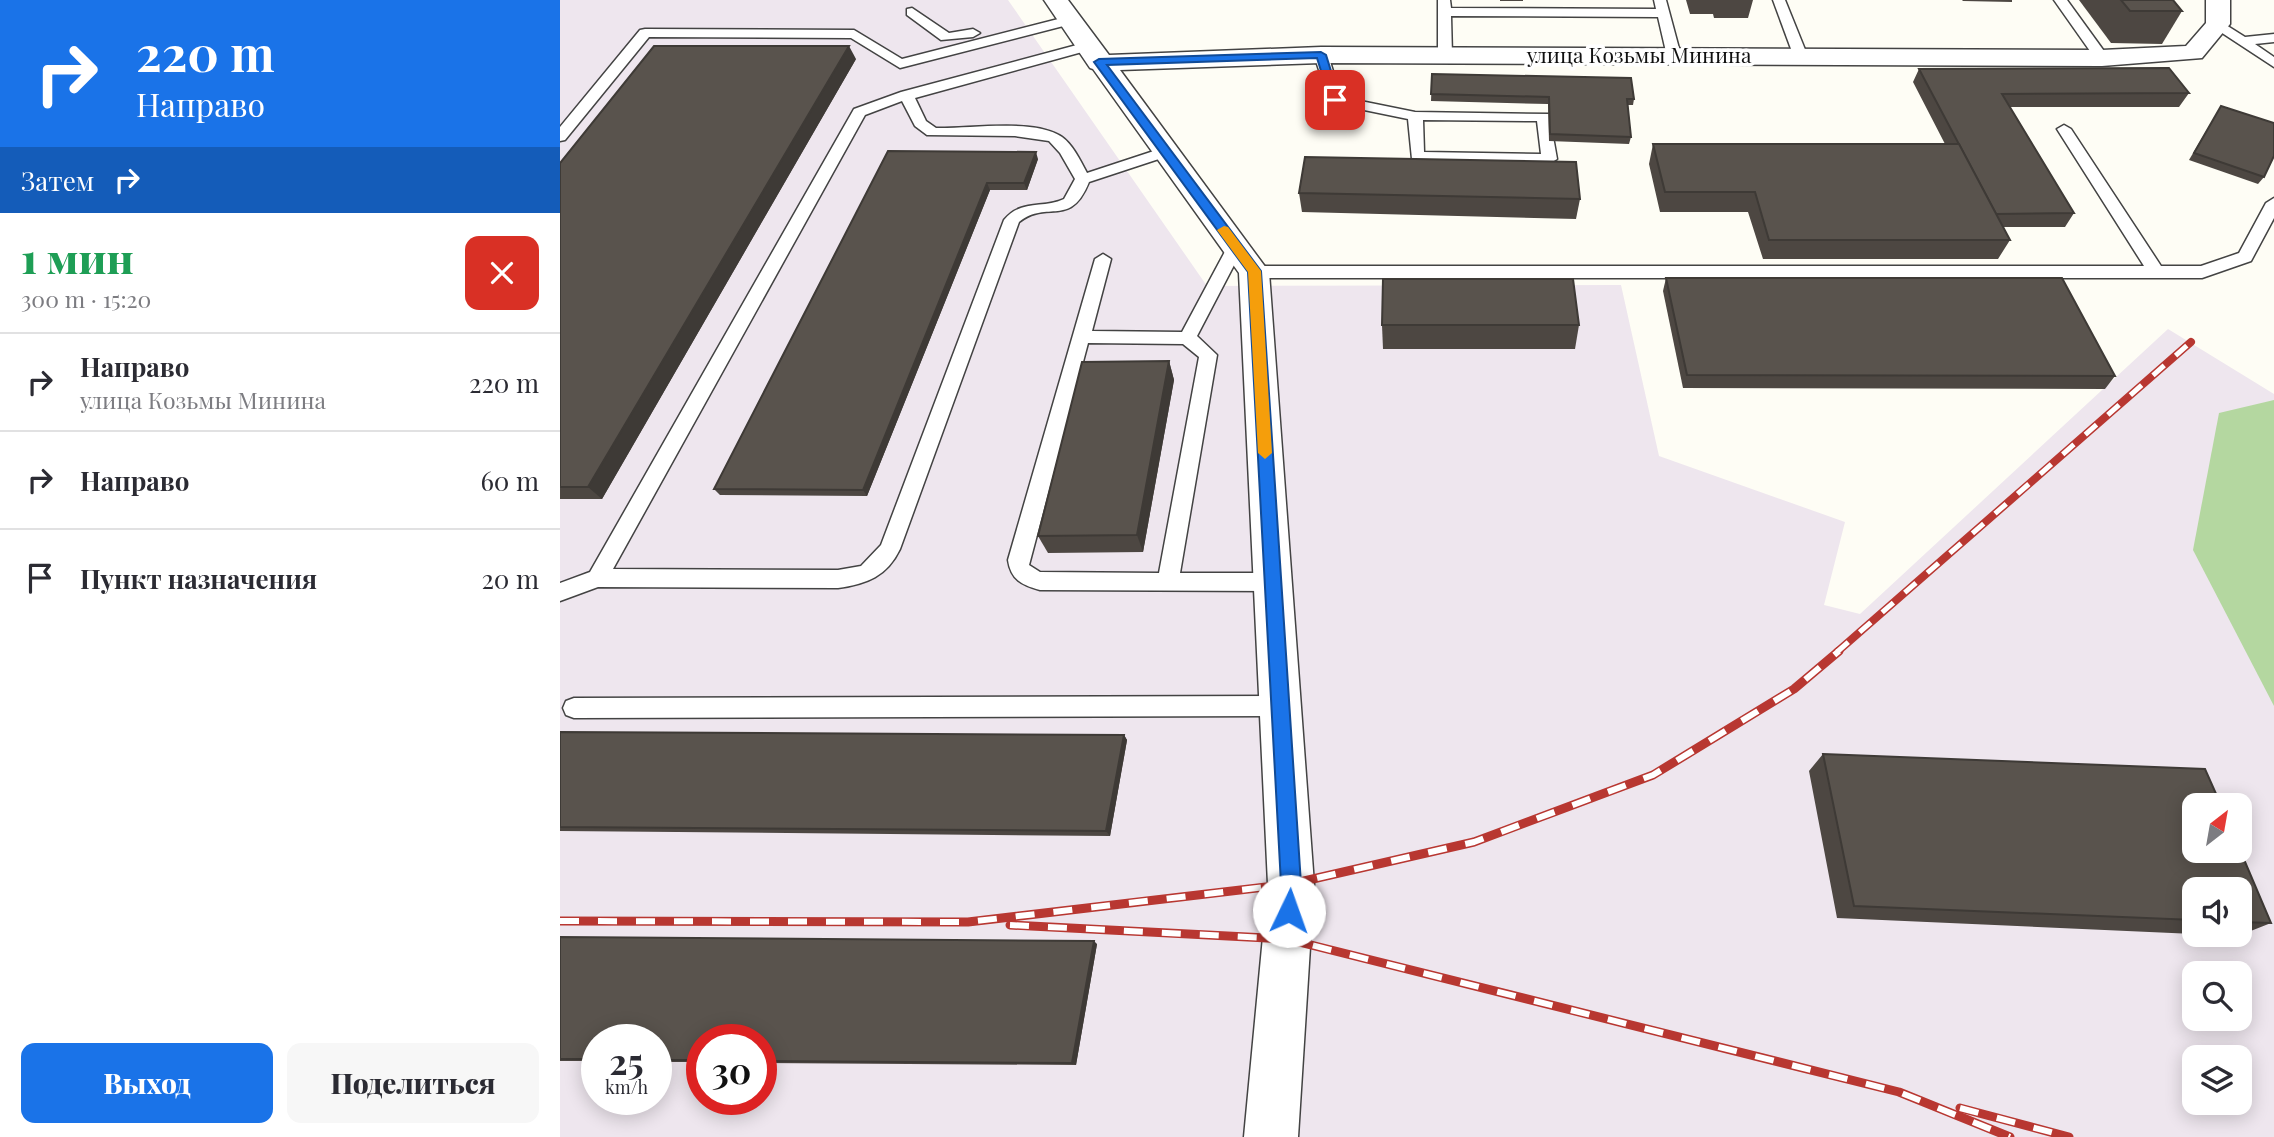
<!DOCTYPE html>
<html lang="ru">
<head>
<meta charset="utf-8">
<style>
	body { margin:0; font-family:"Playfair Display",serif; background:#f7f7f7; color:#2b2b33; height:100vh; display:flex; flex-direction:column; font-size:26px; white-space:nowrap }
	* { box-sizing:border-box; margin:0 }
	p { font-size:23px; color:#7c7c81 }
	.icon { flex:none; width:38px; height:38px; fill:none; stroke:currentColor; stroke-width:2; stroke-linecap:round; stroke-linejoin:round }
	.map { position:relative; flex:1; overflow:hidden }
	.sheet { display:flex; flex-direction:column; background:#fff; width:560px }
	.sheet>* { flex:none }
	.guide { background:#1a73e8; color:#fff; overflow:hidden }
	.needle { width:46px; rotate:31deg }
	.controls { position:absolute; left:1622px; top:793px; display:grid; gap:14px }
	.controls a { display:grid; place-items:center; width:70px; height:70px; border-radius:14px; background:#fff; box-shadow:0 4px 18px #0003; font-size:35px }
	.speed { position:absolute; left:21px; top:1024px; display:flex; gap:14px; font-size:35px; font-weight:700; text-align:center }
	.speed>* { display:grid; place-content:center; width:91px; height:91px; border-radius:50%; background:#fff; box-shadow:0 4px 18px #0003; line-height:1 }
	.speed small { font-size:18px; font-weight:400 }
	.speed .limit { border:10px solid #d22; background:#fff; color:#111 }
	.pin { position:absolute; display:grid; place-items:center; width:60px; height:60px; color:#fff; margin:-30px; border-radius:14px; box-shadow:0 4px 10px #0006 }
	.me { position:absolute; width:77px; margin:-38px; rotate:3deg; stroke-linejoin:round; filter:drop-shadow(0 0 5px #0008) }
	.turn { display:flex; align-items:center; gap:24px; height:147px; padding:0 21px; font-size:32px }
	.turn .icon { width:91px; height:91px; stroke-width:2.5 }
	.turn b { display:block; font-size:49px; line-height:60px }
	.then { display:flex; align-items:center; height:66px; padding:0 21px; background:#0003; gap:14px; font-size:26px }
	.round { display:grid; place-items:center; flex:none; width:74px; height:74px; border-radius:14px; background:#f7f7f7 }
	.head { display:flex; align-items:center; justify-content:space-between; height:119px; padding:0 21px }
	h1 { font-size:42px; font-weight:800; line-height:52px; color:#1e9e55 }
	.primary-button { display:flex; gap:14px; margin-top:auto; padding:14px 21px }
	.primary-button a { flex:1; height:80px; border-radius:14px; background:#1a73e8; color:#fff; font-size:28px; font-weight:800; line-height:80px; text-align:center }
	.primary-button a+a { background:#f7f7f7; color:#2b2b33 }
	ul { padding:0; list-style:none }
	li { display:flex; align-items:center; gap:21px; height:98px; padding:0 21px; border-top:2px solid #e1e1e2 }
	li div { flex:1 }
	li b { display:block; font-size:26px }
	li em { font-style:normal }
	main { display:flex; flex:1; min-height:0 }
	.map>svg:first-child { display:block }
</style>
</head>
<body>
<main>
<section class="sheet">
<div class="guide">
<div class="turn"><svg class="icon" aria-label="right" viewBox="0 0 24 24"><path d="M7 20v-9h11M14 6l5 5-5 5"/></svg><div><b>220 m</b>Направо</div></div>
<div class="then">Затем<svg class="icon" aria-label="right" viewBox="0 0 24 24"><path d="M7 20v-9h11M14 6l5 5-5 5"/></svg></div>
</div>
<div class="head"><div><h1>1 мин</h1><p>300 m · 15:20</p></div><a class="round" style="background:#d93025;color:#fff"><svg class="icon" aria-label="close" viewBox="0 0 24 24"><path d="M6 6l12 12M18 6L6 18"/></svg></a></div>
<ul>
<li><svg class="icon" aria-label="right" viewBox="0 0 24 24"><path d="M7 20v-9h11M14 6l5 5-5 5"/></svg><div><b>Направо</b><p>улица Козьмы Минина</p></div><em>220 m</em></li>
<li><svg class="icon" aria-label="right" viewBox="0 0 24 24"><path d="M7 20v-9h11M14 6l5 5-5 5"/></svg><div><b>Направо</b></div><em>60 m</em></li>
<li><svg class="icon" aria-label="arrive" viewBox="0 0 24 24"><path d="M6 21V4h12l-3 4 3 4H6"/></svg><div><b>Пункт назначения</b></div><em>20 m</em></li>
</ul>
<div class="primary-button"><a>Выход</a><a>Поделиться</a></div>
</section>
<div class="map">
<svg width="1714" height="1137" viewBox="0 0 1714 1137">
	<rect width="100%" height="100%" fill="#fefdf5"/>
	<path fill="#eee6ee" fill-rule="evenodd" d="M0 0H448L647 286 1061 285 1099 456 1285 522 1264 605 1300 614 1608 329 1714 394V1137H0ZM1634 805H1680V850H1634ZM1634 889H1680V934H1634ZM1634 973H1680V1018H1634ZM37 1040H96V1099H37ZM142 1040H201V1099H142ZM1634 1057H1680V1102H1634Z"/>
	<polygon fill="#b4d7a0" points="1714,400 1714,706 1633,550 1659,413"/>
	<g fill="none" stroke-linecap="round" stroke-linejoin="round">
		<defs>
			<g id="lane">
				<polygon points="878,0 890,0 891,8 1096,9 1094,0 1106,0 1121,56 1114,60 1107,56 1098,17 891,16 892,56 885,60 878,56"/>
				<polygon points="1213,0 1225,0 1248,57 1246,60 1236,60 1234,57"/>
				<polygon points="1494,0 1507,0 1549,58 1547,61 1537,61"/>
				<polygon points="352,8 389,33 413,29 420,33 413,37 381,40 347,15 347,9"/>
				<polygon points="510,16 517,20 515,23 340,68 291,38 89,37 5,140 0,141 0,127 80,30 85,29 294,30 342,59"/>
				<polygon points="1658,20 1685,37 1714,34 1714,42 1695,44 1714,57 1714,67 1653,27 1653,21"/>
				<path d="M528 42 533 43V49L355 98 366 121 376 128C408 129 476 118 502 137 513 145 520 160 527 173L606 147 614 152 611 155 529 182C510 229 488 199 459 222L340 549C327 576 307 584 278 588L38 587 0 601V583L30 572 294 109 341 92ZM342 101 355 126 367 135 455 136 489 141 500 153 515 179 504 199C482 209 461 199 444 220L321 545 301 566 278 570 53 569 305 115Z"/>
				<path d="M761 51 768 55 781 97 855 112 989 114 997 159 989 164 852 159 848 119 770 103 754 55ZM863 120 977 121 981 154 864 152Z"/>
				<polygon points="1504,125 1511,129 1601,266 1641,266 1679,253 1706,203 1714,198 1714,218 1691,261 1642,278 694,278 686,272 694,266 1584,266 1497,129"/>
				<path d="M676 241 684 246 637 336 657 355 620 573H713L720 576 724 582 720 588 713 591 480 590C462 585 451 580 448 560L535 259 543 254 551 259 532 331 622 332 668 246ZM528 343 623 344 639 357 599 573 480 572 469 565Z"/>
				<polygon points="721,696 729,699 732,706 729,713 721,716 14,718 6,715 3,708 6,701 14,698"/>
			</g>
			<polygon id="street" points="484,0 508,0 549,55 761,47 1542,50 1626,46 1646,23 1646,0 1670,0 1670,24 1642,58 1542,66 761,63 560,70 709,272 754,884 738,1137 684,1137 708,884 679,273 533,69 530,68"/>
		</defs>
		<use href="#lane" stroke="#434343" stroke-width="3"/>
		<use href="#street" stroke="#434343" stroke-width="3"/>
		<use href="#lane" fill="#fff" fill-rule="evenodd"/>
		<use href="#street" fill="#fff" fill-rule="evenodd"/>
		<defs>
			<polyline id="rail-far1" points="1277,652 1631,342"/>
			<g id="rail">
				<polyline points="0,921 408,922 731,884 914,842 1093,775 1234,689 1279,651"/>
				<polyline points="450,925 727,939 1339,1092 1450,1137"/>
				<polyline points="1400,1108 1509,1137"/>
			</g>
		</defs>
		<use href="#rail-far1" stroke="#b83731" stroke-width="8"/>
		<use href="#rail" stroke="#b83731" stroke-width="9"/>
		<use href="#rail-far1" stroke="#fff" stroke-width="5" stroke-dasharray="15" stroke-linecap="butt"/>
		<use href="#rail" stroke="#fff" stroke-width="6" stroke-dasharray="19" stroke-linecap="butt"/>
	</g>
	<g fill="#4d4742">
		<rect x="940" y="0" width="23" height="1"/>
		<polygon points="1122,0 1193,0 1188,18 1154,18 1153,14 1130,14 1126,0"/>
		<polygon points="1402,0 1452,0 1452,2 1403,1"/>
		<polygon points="1519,0 1613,0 1622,11 1602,44 1551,43"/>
		<polygon points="296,59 42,499 0,499 0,163"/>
		<polygon points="1359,69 1629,93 1619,107 1450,107 1514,213 1505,227 1443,227 1450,240 1438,259 1203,259 1188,212 1100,212 1089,164 1093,144 1385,144 1353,82"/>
		<polygon points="872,74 1074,99 1073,105 1068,105 1071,137 1069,144 989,141 988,104 871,101"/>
		<polygon points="1661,106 1704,177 1698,184 1629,160"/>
		<polygon points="328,151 478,159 467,190 430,190 307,496 160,495 154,489"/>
		<polygon points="739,193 1020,199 1016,219 742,212"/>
		<polygon points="1106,278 1555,376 1545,389 1123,388 1103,291"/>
		<polygon points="822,325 1019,325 1015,349 823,349"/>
		<polygon points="609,361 614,380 583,552 488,553 478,536"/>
		<polygon points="0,732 564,735 567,740 550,836 0,831"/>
		<polygon points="1263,754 1645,769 1661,805 1634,805 1634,850 1680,850 1711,923 1678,936 1651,934 1680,934 1680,889 1634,889 1634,934 1277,918 1249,771"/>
		<polygon points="0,937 537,944 516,1065 201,1063 201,1040 142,1040 142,1062 96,1062 96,1040 37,1040 37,1061 0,1061"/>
	</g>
	<g fill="#3e3a36">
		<polygon points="289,46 296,59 42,499 28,487"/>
		<polygon points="476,152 478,159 467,190 464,183"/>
		<polygon points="427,183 430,190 307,496 303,490"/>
		<polygon points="609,361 614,380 583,552 577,535"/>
		<polygon points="564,735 567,740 550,836 546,831"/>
		<polygon points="534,941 537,944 516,1065 512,1063"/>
	</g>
	<g fill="#59534d" stroke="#3e3a36" stroke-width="2">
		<polygon points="1561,0 1613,0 1622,11 1570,11"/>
		<polygon points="94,46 289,46 28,487 0,487 0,163"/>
		<polygon points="1609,68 1629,93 1442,94 1514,213 1436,214 1359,69"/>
		<polygon points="872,74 1071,78 1074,99 1067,99 1071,137 990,134 989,97 871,94"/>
		<polygon points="1661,106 1714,123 1714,156 1704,177 1634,153"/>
		<polygon points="1093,144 1399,144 1450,240 1209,240 1195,192 1105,192"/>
		<polygon points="328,151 476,152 464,183 427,183 303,490 154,489"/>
		<polygon points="745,157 1016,162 1020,199 739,193"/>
		<polygon points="1106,278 1502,278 1555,376 1127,375"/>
		<polygon points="823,279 1013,279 1019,325 822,325"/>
		<polygon points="609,361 577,535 478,536 522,362"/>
		<polygon points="0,732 564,735 546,831 0,827"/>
		<polygon points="1263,754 1645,769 1661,805 1634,805 1634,850 1680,850 1711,923 1680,922 1680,889 1634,889 1634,920 1294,906"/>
		<polygon points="0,937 534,941 512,1063 201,1061 201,1040 142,1040 142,1060 96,1060 96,1040 37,1040 37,1059 0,1059"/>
	</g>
	<polygon fill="#1a73e8" stroke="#114b97" stroke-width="2" points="761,52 766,55 780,100 779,102 770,100 757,58 547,65 701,271 741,884 736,918 729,921 722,918 719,911 721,884 688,272 534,62 539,59"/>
	<polygon fill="#f59e0b" points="664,226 668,227 701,271 712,453 705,459 698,453 688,272 657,230"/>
	<g text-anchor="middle" stroke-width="7" stroke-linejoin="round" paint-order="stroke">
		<g font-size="21" fill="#101010" stroke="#fff">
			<text x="1079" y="63">улица Козьмы Минина</text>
		</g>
	</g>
</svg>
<div class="controls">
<a><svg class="needle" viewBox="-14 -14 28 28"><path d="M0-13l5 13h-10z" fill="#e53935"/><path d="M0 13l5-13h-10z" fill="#7c7c81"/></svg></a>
<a><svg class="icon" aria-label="sound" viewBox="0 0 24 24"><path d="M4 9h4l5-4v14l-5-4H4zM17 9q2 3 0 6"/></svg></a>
<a><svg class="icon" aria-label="search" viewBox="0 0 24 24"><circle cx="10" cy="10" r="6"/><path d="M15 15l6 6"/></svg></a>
<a><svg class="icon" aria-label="layers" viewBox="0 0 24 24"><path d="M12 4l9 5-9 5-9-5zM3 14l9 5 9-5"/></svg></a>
</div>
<div class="speed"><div>25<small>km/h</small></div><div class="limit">30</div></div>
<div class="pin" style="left:775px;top:100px;background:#d93025"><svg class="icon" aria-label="arrive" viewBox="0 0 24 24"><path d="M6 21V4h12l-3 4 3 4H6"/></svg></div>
<svg class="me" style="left:729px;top:911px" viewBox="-20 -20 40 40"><circle r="19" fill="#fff"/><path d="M0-13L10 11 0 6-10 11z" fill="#1a73e8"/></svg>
</div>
</main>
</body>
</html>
